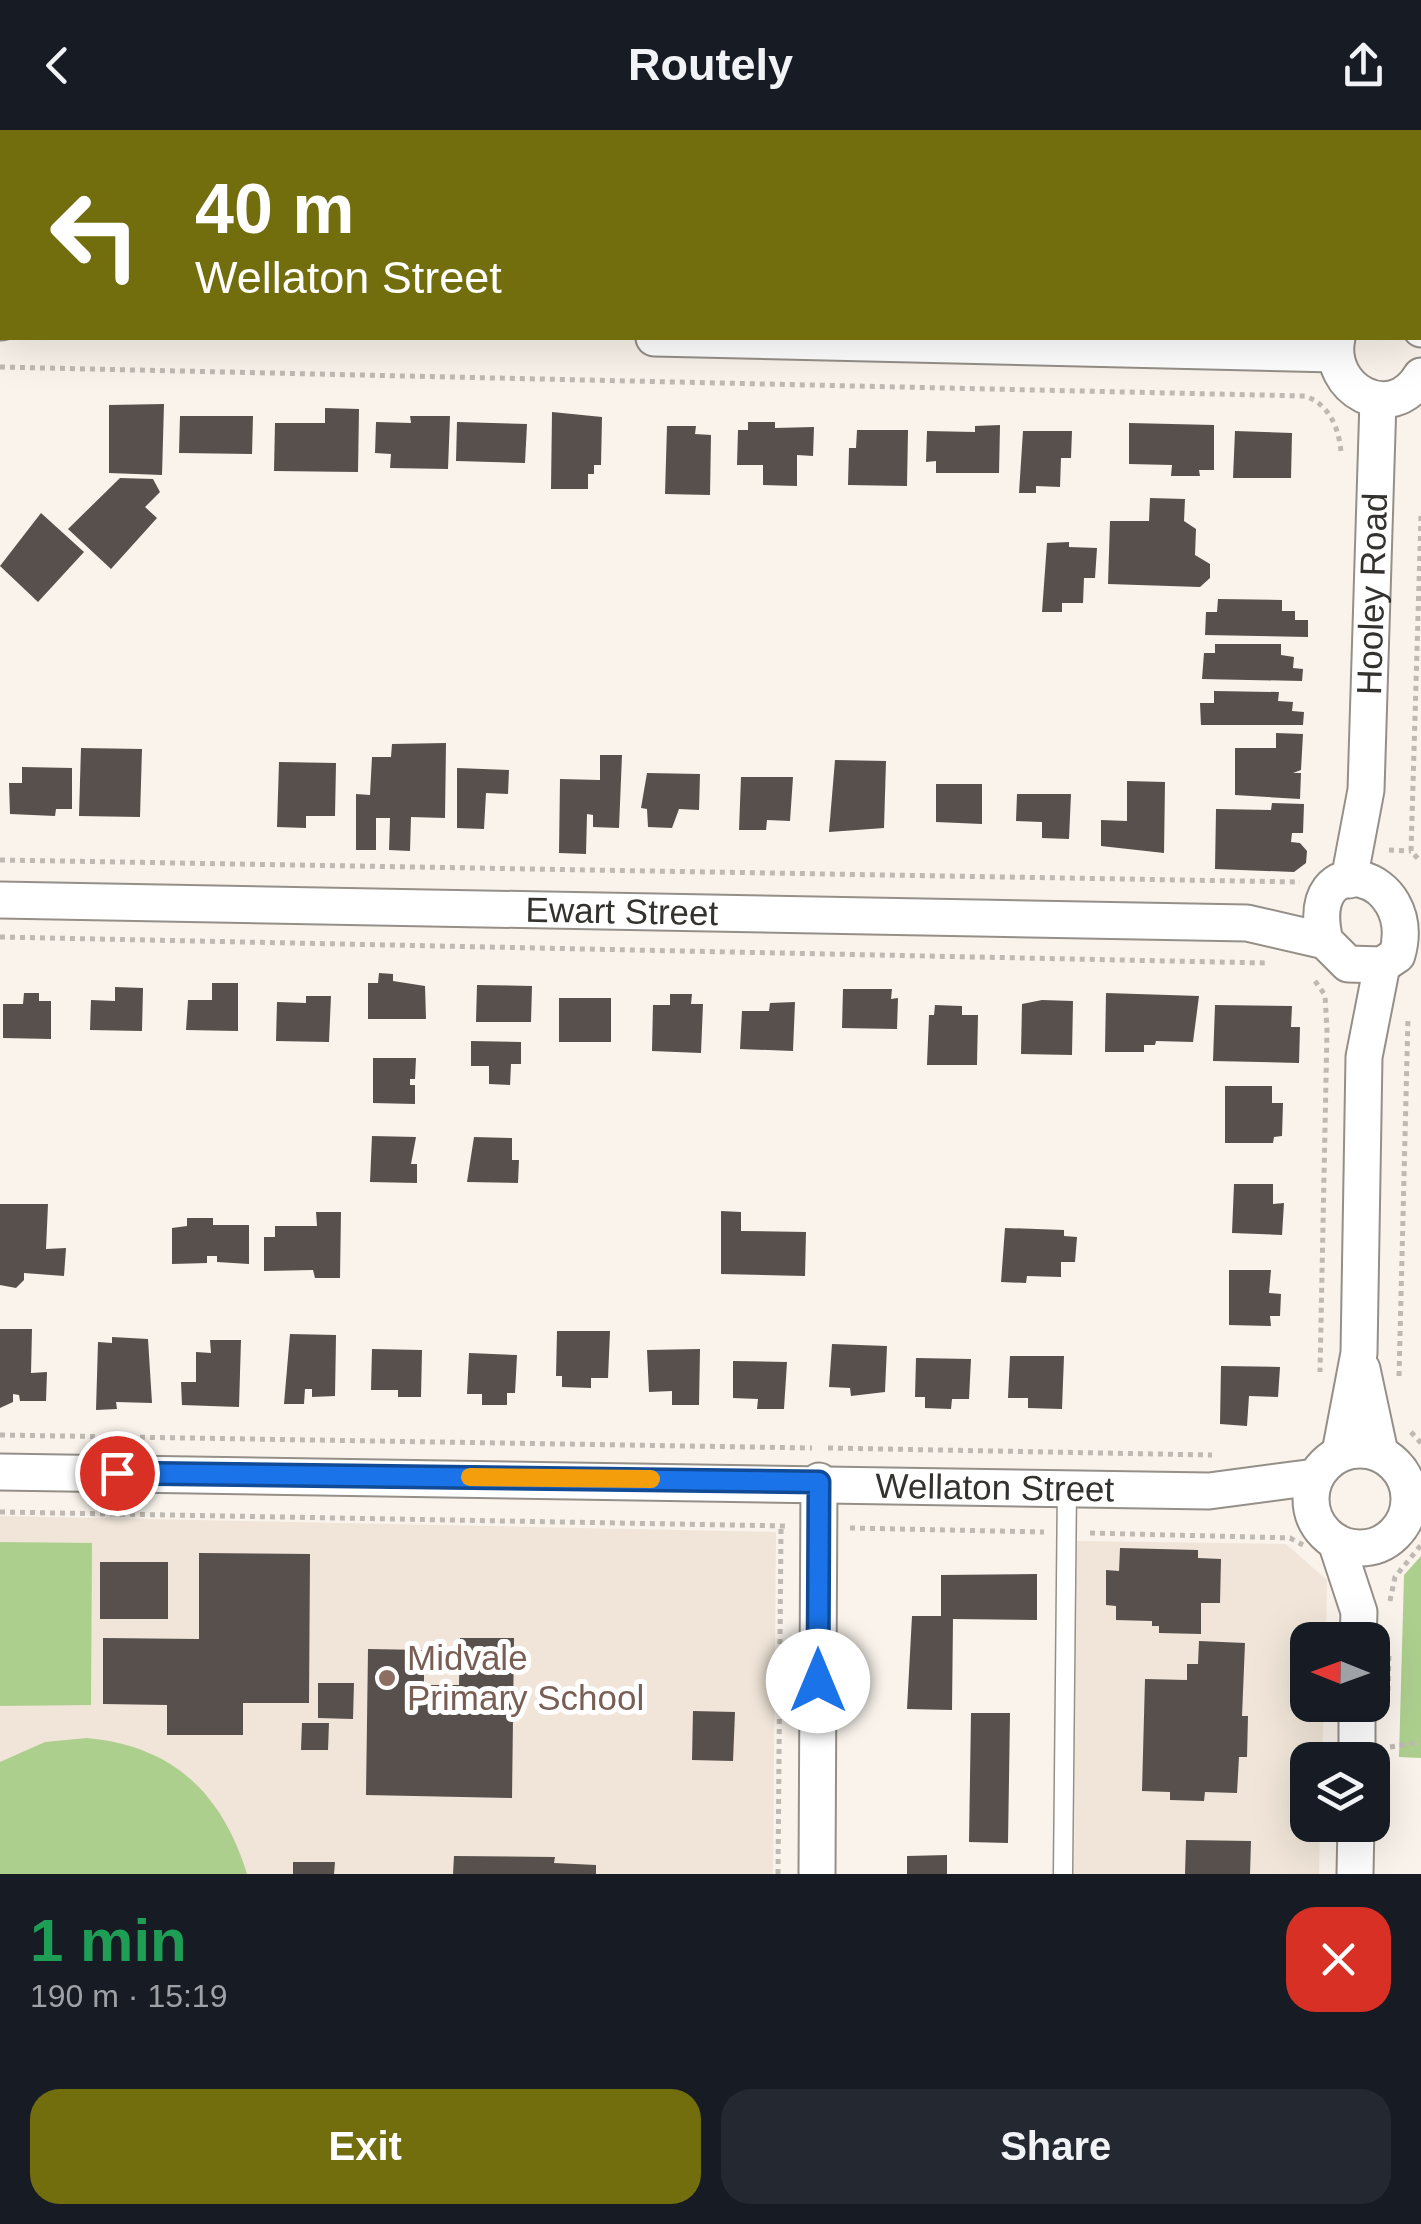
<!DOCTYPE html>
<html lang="en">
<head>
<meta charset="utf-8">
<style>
	body { margin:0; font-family:Helvetica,sans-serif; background:#242831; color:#f1f3f6; height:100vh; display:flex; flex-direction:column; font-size:38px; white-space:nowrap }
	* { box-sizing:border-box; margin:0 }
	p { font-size:32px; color:#9ea1a6 }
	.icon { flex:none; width:55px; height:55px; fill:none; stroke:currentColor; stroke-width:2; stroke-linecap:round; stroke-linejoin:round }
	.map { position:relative; height:1744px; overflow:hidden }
	.sheet { display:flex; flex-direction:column; background:#171b24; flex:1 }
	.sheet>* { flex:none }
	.top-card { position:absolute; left:0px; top:0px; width:1422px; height:210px; box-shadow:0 10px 40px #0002; background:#726e0d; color:#fff; overflow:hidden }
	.needle { width:65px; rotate:271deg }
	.fabs { position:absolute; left:1290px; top:1492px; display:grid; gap:20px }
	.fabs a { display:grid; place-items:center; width:100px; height:100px; border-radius:20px; background:#171b24; box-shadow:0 10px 40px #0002; font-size:50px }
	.pin { position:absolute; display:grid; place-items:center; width:85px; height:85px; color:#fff; margin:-42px; border:5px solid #fff; border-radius:50%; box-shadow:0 2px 10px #0007 }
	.me { position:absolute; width:110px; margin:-55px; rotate:0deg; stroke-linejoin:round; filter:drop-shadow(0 0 8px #0008) }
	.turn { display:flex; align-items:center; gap:35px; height:210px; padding:0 30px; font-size:45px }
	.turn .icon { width:130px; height:130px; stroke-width:2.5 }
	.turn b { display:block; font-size:70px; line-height:85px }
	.round { display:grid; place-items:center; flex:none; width:105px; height:105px; border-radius:30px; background:#242831 }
	.summary { display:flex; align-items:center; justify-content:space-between; height:170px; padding:0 30px }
	h1 { font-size:60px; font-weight:700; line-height:75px; color:#1e9e55 }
	.button { display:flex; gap:20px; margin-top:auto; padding:20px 30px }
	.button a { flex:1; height:115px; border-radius:30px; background:#726e0d; color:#fff; font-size:40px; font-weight:700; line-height:115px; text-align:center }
	.button a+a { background:#242831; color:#f1f3f6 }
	header { display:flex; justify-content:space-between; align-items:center; height:130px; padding:0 30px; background:#171b24; font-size:45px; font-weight:700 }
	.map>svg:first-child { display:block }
</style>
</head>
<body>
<header><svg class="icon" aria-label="back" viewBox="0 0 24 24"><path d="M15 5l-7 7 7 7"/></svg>Routely<svg class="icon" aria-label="share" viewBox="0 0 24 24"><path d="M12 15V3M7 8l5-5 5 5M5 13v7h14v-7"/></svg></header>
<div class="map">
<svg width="1421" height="1744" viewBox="0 0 1421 1744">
	<rect width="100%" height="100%" fill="#f9f3eb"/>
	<g fill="#f0e5d8">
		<polygon points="0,1386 776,1402 773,1744 0,1744"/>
		<polygon points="1077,1411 1286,1414 1327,1450 1326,1510 1308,1510 1308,1575 1324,1575 1322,1630 1308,1630 1308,1695 1320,1695 1319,1744 1074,1744"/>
	</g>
	<g fill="#adcf8e">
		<polygon points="0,1412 92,1413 91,1575 0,1576"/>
		<polygon points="1421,1426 1421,1628 1399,1627 1404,1445"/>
		<path d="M87 1608C173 1616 222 1663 247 1744H0V1632L45 1612Z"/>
	</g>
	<g fill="#57504c">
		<polygon points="164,274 162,345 109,343 109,275"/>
		<polygon points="325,278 359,279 358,342 274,341 275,293 325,293"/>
		<polygon points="552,282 602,287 601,335 594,335 594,344 588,344 588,359 551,359"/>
		<polygon points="180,286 253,286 252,324 179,323"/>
		<polygon points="410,286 450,286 448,339 390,338 391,324 375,323 376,292 411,293"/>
		<polygon points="457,292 527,294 525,333 456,331"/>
		<polygon points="748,292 775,292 775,298 814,297 813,326 797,325 797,356 763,355 763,335 737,335 738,300 748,300"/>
		<polygon points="1129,293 1214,295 1214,340 1199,340 1200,346 1171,346 1172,335 1129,334"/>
		<polygon points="1000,295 999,343 936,343 936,331 926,332 927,301 975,302 975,296"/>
		<polygon points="667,296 696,296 695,304 711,305 710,365 665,364"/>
		<polygon points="857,300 908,300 907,356 848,355 849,318 856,318"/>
		<polygon points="1023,301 1072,301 1071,328 1061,328 1060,357 1036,356 1036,363 1019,363"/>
		<polygon points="1235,301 1292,303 1291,348 1233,348"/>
		<polygon points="120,348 153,349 160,362 145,377 157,388 111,439 68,399"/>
		<polygon points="1150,368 1185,369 1184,391 1196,399 1195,425 1210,434 1210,448 1200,457 1108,454 1110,391 1149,391"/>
		<polygon points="41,383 84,422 38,472 0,436"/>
		<polygon points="1069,412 1069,417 1097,418 1095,448 1084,448 1083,473 1062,473 1062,482 1042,482 1047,413"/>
		<polygon points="1218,469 1282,470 1282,481 1295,481 1295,490 1308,490 1308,507 1205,505 1206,482 1217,482"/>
		<polygon points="1215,514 1281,514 1281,525 1294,527 1293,538 1303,539 1302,551 1202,549 1204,523 1215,523"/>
		<polygon points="1214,561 1279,562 1278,571 1293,572 1292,581 1304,582 1303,595 1201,595 1200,573 1214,573"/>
		<polygon points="1276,603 1303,604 1301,640 1293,643 1301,643 1300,669 1235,665 1235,618 1276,618"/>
		<polygon points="446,613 445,688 411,687 410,721 389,720 390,688 376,688 376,720 356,720 356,664 370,665 372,627 391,627 392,614"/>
		<polygon points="81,618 142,619 140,687 79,686"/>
		<polygon points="600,625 622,625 619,698 593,697 593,685 587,684 586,724 559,723 560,649 600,650"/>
		<polygon points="835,630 886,631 884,698 829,702"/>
		<polygon points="279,632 336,633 335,686 306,686 306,698 277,697"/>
		<polygon points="22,637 72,638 72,679 56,679 55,686 10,684 9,653 22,653"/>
		<polygon points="457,638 509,640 508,664 486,663 484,699 457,698"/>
		<polygon points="647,643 700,644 699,680 679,679 672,698 648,697 647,679 641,678"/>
		<polygon points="741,647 793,647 790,691 767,690 766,700 739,700"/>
		<polygon points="1127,651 1165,652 1164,723 1101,716 1101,690 1127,691"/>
		<polygon points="936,654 982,654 982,694 936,692"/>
		<polygon points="1017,664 1071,664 1069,709 1042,708 1042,692 1016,691"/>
		<polygon points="1272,673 1304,674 1303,703 1292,703 1291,712 1300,713 1307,721 1306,733 1294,742 1215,739 1216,679 1271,680"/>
		<polygon points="379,843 393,844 393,851 425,856 426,889 368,889 368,853 378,853"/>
		<polygon points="212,853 238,853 238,901 186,900 188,870 212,870"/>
		<polygon points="477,855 532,856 531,892 476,892"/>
		<polygon points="115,857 143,858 142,901 90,900 91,870 115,871"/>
		<polygon points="843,859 892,859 891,869 898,868 897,899 842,898"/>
		<polygon points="24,863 39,863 39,871 51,871 51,909 3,908 3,874 23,874"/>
		<polygon points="1106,863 1199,866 1193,912 1156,911 1155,915 1144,915 1144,922 1105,922"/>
		<polygon points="670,864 692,864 691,874 703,874 701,923 652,921 653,875 670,875"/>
		<polygon points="306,866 331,866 329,912 276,911 277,872 306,873"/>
		<rect x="559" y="868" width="52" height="44"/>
		<polygon points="1042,870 1073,871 1072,925 1021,924 1022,874"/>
		<polygon points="795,872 793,921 740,919 742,881 769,881 770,873"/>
		<polygon points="935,875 962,876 962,885 978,885 977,935 927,935 929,885 934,885"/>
		<polygon points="1215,875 1292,876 1291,897 1300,897 1299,933 1213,931"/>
		<polygon points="471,911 521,912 521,934 511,934 510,955 489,954 489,936 471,936"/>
		<polygon points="373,928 416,928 415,949 410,949 410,955 415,955 415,974 373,973"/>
		<polygon points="1225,956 1272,956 1272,973 1283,973 1282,1006 1274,1007 1273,1013 1225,1013"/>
		<polygon points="372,1006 416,1007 411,1034 417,1034 417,1053 370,1052"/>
		<polygon points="474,1007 512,1008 512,1030 519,1030 518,1053 467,1052"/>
		<polygon points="1234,1054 1273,1054 1273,1074 1284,1073 1282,1105 1232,1103"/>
		<polygon points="0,1074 48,1074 46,1119 66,1118 64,1146 24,1143 24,1150 16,1158 0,1155"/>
		<polygon points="721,1081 741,1082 741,1101 806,1102 805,1146 721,1144"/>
		<polygon points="316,1082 341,1082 340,1148 315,1148 313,1140 264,1141 264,1107 275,1107 275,1096 317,1096"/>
		<polygon points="187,1088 213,1088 213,1095 249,1095 249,1134 217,1132 217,1126 207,1126 207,1133 172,1134 172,1098 187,1096"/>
		<polygon points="1005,1098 1064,1100 1064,1106 1077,1107 1075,1132 1061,1132 1061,1147 1027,1146 1026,1153 1001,1152"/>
		<polygon points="1229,1140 1271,1140 1269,1163 1281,1164 1280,1186 1270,1186 1271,1196 1229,1195"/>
		<polygon points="0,1199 32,1199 31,1243 47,1242 46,1271 20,1271 19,1265 13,1264 13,1272 0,1278"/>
		<polygon points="557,1201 610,1201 608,1248 591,1248 591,1258 562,1257 562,1246 556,1246"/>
		<polygon points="290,1204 336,1205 335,1266 312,1267 312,1259 305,1259 304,1274 284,1274"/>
		<polygon points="112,1207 148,1209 152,1273 116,1272 117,1279 96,1280 98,1212 112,1213"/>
		<polygon points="210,1210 241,1210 239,1277 182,1275 181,1252 196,1252 196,1222 211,1223"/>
		<polygon points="832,1214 887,1216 885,1262 851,1266 850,1258 829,1257"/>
		<polygon points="372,1219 422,1220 421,1267 398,1267 398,1260 371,1260"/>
		<polygon points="700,1219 699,1275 672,1275 672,1261 649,1262 647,1220"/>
		<polygon points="469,1223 517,1225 515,1263 507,1263 507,1275 482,1275 482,1264 467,1264"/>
		<polygon points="1010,1226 1064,1226 1062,1279 1028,1278 1028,1268 1008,1268"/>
		<polygon points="916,1228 971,1229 969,1269 952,1269 951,1279 925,1278 925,1267 915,1267"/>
		<polygon points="733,1231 787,1232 784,1279 757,1279 758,1269 733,1268"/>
		<polygon points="1221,1236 1280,1237 1278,1267 1249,1266 1247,1296 1220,1294"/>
		<polygon points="1120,1418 1198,1420 1198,1428 1221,1429 1220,1473 1201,1473 1201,1504 1159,1503 1159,1496 1152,1496 1152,1491 1116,1490 1116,1476 1106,1475 1106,1440 1119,1441"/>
		<polygon points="199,1423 310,1424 309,1573 243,1573 243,1605 167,1605 167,1575 103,1574 103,1508 199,1509"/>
		<rect x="100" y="1432" width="68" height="57"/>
		<polygon points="1037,1444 1037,1490 953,1489 952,1580 907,1579 912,1486 941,1486 941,1445"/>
		<polygon points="460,1508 514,1508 512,1668 366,1665 368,1519 424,1520 424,1555 459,1555"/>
		<polygon points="1199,1511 1245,1513 1242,1586 1248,1586 1247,1627 1239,1627 1237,1663 1205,1662 1204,1671 1170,1670 1170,1662 1142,1661 1145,1549 1187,1550 1187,1534 1198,1534"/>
		<polygon points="318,1553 354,1553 353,1589 318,1588"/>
		<polygon points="693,1581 735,1582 733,1631 692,1630"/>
		<polygon points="971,1583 1010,1583 1008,1713 969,1712"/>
		<polygon points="302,1593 329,1593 328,1620 301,1620"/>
		<polygon points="1186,1710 1251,1711 1250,1744 1185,1744"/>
		<polygon points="947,1725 947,1744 907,1744 907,1726"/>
		<polygon points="454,1726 555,1727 554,1733 596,1735 596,1744 453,1744"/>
		<polygon points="293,1732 335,1732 334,1744 293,1744"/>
	</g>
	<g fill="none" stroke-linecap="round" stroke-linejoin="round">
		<defs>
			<polyline id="service" points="1063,1744 1067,1356"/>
			<g id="minor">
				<polyline points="1372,0 1373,2"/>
				<polyline points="0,192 2,192"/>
				<polyline points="1420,197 1421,199"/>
				<polyline points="654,208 1334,224"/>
				<path d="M1337 208C1326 259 1391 296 1421 246"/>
				<path id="s1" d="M1349 750 1366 660 1378 270"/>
				<path id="s2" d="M0 770 1247 793 1325 811 1348 834 1382 835 1397 825C1421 741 1301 712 1325 811"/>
				<polyline points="1362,1239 1380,1323"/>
				<circle cx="1360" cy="1369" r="49"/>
				<polyline points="1340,1323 1359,1223 1364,927 1382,835"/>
				<path id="s3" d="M0 1342 1209 1361 1315 1347"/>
				<polyline points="1336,1412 1359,1482 1358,1510"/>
				<polyline points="1357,1630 1357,1575"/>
				<polyline points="817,1744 819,1351"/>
				<polyline points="1355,1744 1356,1695"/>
			</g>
		</defs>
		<use href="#service" stroke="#948f88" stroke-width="21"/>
		<use href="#minor" stroke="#948f88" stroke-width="39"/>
		<g stroke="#beb9b2" stroke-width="5" stroke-dasharray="5 5" stroke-linecap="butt">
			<path d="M0 237 1305 266C1329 274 1339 298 1341 322"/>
			<polyline points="1421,386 1411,721 1421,732"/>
			<polyline points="1389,720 1411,721"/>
			<polyline points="0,730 1300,752"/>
			<polyline points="0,807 1267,833"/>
			<polyline points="1315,851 1325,865 1327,900 1320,1242"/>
			<polyline points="1399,1246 1408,887"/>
			<polyline points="1411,1302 1421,1313"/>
			<polyline points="0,1305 812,1318"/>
			<polyline points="828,1318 1212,1325"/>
			<polyline points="0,1382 786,1396"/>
			<polyline points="850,1398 1044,1402"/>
			<polyline points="1090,1403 1290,1408 1303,1415"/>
			<polyline points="1390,1471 1395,1447 1421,1415"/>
			<polyline points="1388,1561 1389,1522"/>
			<polyline points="1390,1617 1421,1612"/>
			<polyline points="1385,1681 1386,1647"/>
			<polyline points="778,1744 781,1397"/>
		</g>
		<use href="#service" stroke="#fff" stroke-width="18"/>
		<use href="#minor" stroke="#fff" stroke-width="35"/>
	</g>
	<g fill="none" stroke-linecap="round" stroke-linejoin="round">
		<defs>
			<polyline id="route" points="117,1343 819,1352 818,1551"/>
		</defs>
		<use href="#route" stroke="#114b97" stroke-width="25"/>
		<use href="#route" stroke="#1a73e8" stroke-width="18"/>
		<polyline stroke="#f59e0b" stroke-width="18" points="470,1347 651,1349"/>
	</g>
	<circle fill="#8d6e63" stroke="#fff" stroke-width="4" cx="387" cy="1548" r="10"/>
	<g text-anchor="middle" stroke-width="10" stroke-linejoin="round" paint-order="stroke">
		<g font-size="35" fill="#34322f" stroke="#fff">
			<text dy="12" stroke="none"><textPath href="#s1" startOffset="288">Hooley Road</textPath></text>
			<text dy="12" stroke="none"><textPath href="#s2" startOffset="622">Ewart Street</textPath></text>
			<text dy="12" stroke="none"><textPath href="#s3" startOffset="995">Wellaton Street</textPath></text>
		</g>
		<g font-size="35" fill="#785e54" stroke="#fff" text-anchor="start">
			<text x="407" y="1540">Midvale<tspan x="407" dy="40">Primary School</tspan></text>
		</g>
	</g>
</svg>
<div class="fabs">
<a><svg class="needle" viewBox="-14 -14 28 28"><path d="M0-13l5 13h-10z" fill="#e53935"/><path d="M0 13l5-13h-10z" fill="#9ea1a6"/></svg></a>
<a><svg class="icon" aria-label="layers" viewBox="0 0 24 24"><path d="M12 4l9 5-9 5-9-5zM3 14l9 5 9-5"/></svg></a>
</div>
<div class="pin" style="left:117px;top:1343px;background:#d93025"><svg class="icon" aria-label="arrive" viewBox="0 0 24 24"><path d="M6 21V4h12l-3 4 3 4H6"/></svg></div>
<svg class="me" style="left:818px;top:1551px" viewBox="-20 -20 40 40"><circle r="19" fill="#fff"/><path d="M0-13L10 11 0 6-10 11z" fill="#1a73e8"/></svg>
<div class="top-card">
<div class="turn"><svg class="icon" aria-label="left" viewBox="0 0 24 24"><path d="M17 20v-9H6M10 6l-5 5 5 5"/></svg><div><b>40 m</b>Wellaton Street</div></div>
</div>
</div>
<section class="sheet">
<div class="summary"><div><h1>1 min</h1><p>190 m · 15:19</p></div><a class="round" style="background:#d93025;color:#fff"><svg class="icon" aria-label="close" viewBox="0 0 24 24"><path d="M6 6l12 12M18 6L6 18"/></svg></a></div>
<div class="button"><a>Exit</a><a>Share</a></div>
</section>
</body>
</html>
